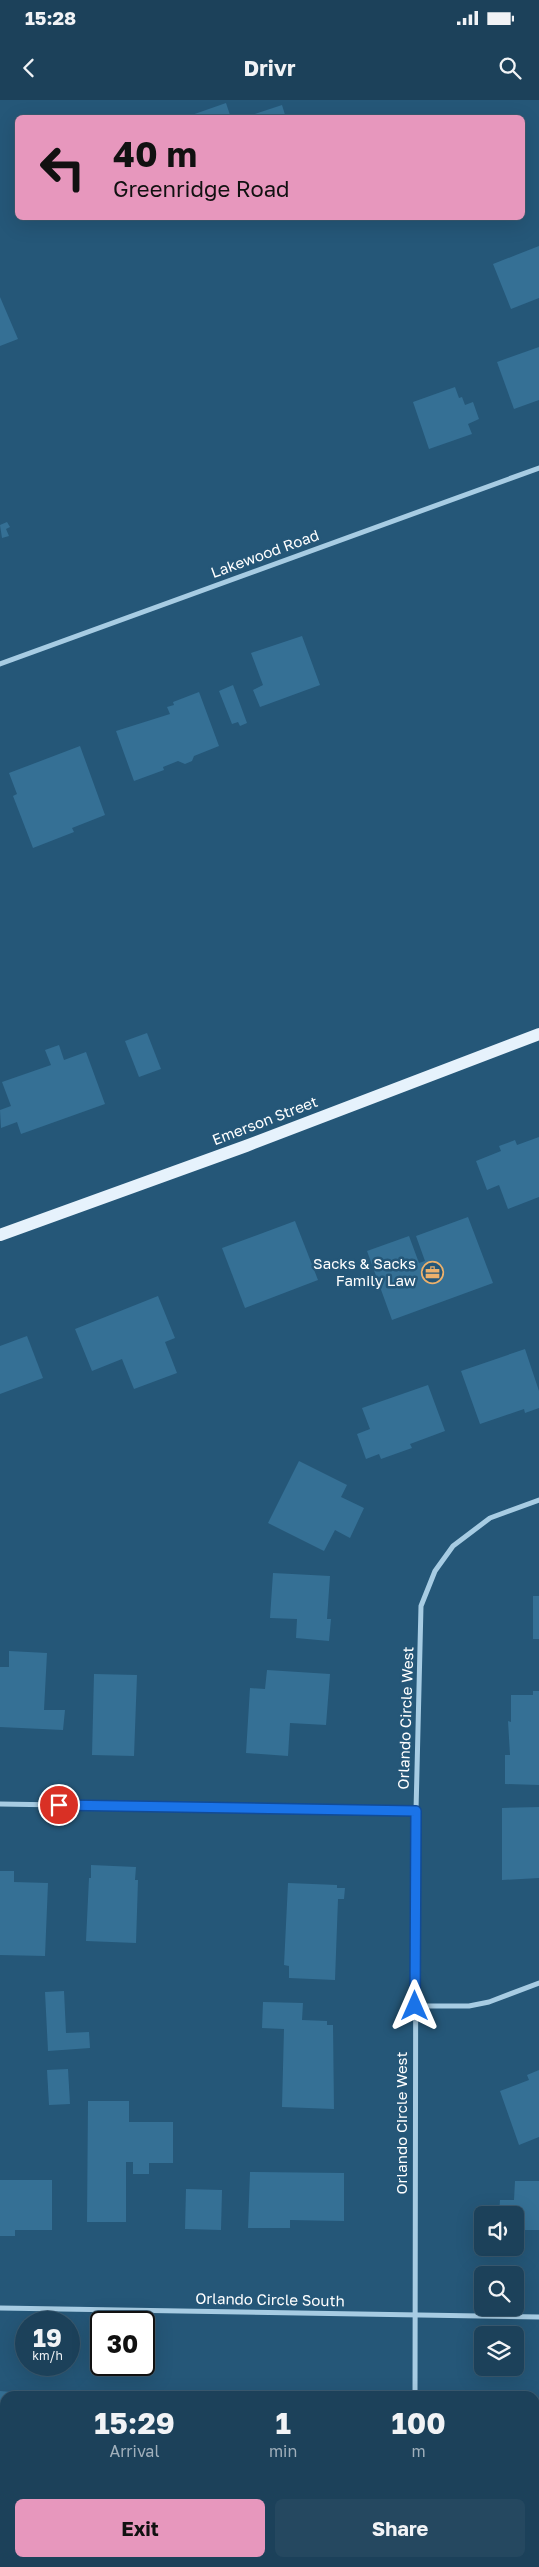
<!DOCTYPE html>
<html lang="en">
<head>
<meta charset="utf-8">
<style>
	body { margin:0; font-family:"Golos Text",sans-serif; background:#254860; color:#f1f3f6; height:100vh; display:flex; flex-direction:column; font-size:19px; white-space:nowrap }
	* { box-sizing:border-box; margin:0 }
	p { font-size:16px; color:#a0afbb }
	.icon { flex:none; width:28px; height:28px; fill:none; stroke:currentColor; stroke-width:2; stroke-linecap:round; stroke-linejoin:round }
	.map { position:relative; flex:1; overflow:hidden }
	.sheet { position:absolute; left:0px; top:2291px; width:540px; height:176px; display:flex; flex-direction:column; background:#1c415a; border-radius:15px 15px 0 0; box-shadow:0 5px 20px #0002,0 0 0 1px #3a5a70 }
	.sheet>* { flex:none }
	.guide { position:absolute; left:15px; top:15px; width:510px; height:105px; border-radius:8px; box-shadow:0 5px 20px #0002,0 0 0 1px #3a5a70; background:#e797bd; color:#111; overflow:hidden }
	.controls { position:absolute; left:474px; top:2106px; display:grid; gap:10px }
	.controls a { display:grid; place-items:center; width:50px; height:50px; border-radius:8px; background:#1c415a; box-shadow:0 5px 20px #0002,0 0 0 1px #3a5a70; font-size:25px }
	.speed { position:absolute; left:15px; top:2211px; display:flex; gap:10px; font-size:25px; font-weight:700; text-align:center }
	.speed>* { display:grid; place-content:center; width:65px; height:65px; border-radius:50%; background:#1c415a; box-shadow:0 5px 20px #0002,0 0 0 1px #3a5a70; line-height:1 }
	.speed small { font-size:12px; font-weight:400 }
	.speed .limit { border:2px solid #111; border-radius:8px; background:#fff; color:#111 }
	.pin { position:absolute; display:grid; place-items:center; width:42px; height:42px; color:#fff; margin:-21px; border:2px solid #fff; border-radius:50%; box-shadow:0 1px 5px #0007 }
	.me { position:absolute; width:55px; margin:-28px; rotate:0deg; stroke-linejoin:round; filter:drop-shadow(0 0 4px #0008) }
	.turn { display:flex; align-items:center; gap:18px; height:105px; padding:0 15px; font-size:22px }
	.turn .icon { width:65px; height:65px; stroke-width:2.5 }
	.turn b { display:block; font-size:35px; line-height:42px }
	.eta { display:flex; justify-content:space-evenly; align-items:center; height:85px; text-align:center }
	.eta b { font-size:30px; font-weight:700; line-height:35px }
	.action { display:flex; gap:10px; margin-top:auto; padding:10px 15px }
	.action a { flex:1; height:58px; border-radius:8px; background:#e797bd; color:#111; font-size:20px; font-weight:700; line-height:58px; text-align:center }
	.action a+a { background:#254860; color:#f1f3f6 }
	.status { display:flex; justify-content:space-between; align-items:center; height:35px; padding:0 25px; background:#1c415a; direction:ltr }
	.status svg { height:14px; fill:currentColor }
	header { display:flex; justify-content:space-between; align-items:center; height:65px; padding:0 15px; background:#1c415a; font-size:22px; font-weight:700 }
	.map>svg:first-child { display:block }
</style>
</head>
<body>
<div class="status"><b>15:28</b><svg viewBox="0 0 49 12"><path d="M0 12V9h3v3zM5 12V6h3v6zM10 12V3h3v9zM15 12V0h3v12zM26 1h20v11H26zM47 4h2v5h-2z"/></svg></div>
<header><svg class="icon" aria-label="back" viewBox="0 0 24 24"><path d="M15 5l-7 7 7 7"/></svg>Drivr<svg class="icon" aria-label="search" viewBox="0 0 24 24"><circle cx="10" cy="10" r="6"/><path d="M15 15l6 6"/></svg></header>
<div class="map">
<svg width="539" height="2467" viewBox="0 0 539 2467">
	<rect width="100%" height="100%" fill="#255778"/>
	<g fill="#357095">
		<polygon points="226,3 231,18 186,18 186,17"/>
		<polygon points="282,5 286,18 246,18 246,17"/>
		<polygon points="539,146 539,198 511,209 493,164"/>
		<polygon points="0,197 18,239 0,246"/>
		<polygon points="539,247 539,300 514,309 497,262"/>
		<polygon points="455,287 459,298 462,297 465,305 473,302 479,319 468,324 472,334 429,349 413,302"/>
		<polygon points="7,422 10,427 6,429 9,436 2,438 0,425"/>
		<polygon points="302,536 320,585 260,607 253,590 263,585 251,553"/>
		<polygon points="233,585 247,623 240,626 238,622 232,624 219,591"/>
		<polygon points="199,592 219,646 194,656 192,661 185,664 178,661 163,667 164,670 134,681 116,631 170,614 167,607 174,605 173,602"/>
		<polygon points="80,646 105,715 72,728 74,732 33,748 13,696 17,694 9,673"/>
		<polygon points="147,933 161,969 139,977 125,941"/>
		<polygon points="59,945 64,960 86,952 105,1004 21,1034 17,1022 1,1028 0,1010 11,1006 2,982 51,965 45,950"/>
		<polygon points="539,1037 539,1097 508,1109 499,1085 487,1090 476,1061 501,1051 499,1046 515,1040 517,1045"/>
		<polygon points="468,1117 493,1183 392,1220 367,1151 409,1136 419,1163 425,1161 416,1136"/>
		<polygon points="295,1121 318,1180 245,1208 222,1148"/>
		<polygon points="158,1196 175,1238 165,1242 177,1273 134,1289 122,1259 92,1271 75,1229"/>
		<polygon points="27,1236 43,1278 0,1294 0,1246"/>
		<polygon points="525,1249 539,1291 539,1308 525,1313 524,1309 480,1324 461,1271"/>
		<polygon points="428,1285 445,1331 410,1344 412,1348 381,1359 379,1354 366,1359 357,1334 370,1329 362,1308"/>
		<polygon points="299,1361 347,1385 341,1397 364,1408 350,1438 335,1430 324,1451 268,1423"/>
		<polygon points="273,1473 330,1476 327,1519 331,1519 329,1541 296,1538 297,1519 270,1518"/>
		<rect x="533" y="1496" width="6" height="43"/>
		<polygon points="9,1551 47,1553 44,1610 65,1610 63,1630 0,1627 0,1567 9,1567"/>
		<polygon points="267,1570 330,1574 326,1625 290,1623 288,1656 246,1653 250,1588 265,1589"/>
		<polygon points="94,1574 137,1575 134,1656 92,1655"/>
		<polygon points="533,1591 539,1591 539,1685 505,1684 505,1655 510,1655 508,1621 511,1622 511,1595 533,1595"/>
		<polygon points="539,1707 539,1778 502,1780 502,1708"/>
		<polygon points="91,1765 136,1767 135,1780 138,1780 136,1843 86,1841 89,1778 91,1778"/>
		<polygon points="0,1771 14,1771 14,1782 48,1783 45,1856 0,1855"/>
		<polygon points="288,1783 337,1785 337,1788 345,1788 344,1799 338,1799 335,1880 289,1878 289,1866 284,1865"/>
		<polygon points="64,1891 66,1933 89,1932 90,1948 48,1951 45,1892"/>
		<polygon points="263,1902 303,1903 302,1920 327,1921 327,1925 333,1925 334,2009 282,2007 284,1929 262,1928"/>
		<polygon points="68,1969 70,2004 49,2005 47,1970"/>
		<polygon points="539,1970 539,2037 519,2045 500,1991 529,1980 527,1975"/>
		<polygon points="88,2001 129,2001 129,2022 173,2022 173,2063 149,2063 149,2074 133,2074 133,2062 126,2062 126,2122 87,2122"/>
		<polygon points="250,2072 344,2073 344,2121 290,2120 290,2128 248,2128"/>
		<polygon points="0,2080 52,2080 52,2130 15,2130 15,2136 0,2136"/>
		<polygon points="515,2081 539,2081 539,2130 515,2130 515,2115 499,2115 500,2100 514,2100"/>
		<polygon points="186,2089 222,2090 221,2130 185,2129"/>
		<rect x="294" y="2290" width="37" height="6"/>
		<polygon points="0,2291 11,2292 11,2296 5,2296 2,2354 0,2354"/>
		<rect x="535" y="2313" width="4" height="49"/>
		<polygon points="535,2382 539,2382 539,2467 494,2467 494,2462 535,2462"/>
		<rect x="274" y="2462" width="55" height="5"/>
	</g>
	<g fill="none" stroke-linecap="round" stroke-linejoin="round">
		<g stroke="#a7cce3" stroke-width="5">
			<polyline points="0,564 539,368"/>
			<polyline points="0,1704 416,1711"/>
			<polyline points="415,1906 469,1906 489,1902 539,1883"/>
			<polyline points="0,2208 539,2217"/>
			<polyline points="415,2296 416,1711 421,1506 435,1471 453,1446 490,1418 539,1400"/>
			<polyline points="415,2462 415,2467"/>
		</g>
		<polyline stroke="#e6f2fc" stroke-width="12" points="0,1135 246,1046 539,934"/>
	</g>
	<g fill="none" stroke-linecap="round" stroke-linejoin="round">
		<defs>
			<polyline id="route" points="59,1705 416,1711 415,1906"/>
		</defs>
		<use href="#route" stroke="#114b97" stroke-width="12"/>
		<use href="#route" stroke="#1a73e8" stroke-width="9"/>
	</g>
	<defs>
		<symbol id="office-ring" viewBox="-11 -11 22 22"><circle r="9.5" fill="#255778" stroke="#ecb16c" stroke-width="1.5"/><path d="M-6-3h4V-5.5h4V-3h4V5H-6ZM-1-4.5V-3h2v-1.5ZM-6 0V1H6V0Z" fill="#ecb16c"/></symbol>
	</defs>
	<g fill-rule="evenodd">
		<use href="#office-ring" x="420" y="1160" width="25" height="25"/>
	</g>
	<g text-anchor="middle" stroke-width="5" stroke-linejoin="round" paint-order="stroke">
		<g font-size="15" fill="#fff" stroke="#255778">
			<text transform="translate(265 454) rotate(-20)" y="5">Lakewood Road</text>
			<text transform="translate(265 1021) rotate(-21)" y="5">Emerson Street</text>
			<text transform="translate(406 1618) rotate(-88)" y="5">Orlando Circle West</text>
			<text transform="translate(402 2023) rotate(-90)" y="5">Orlando Circle West</text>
			<text transform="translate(270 2200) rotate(1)" y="5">Orlando Circle South</text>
		</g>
		<g font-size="15" fill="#fff" stroke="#255778" text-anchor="end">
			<text x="416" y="1169">Sacks &amp; Sacks<tspan x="416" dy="17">Family Law</tspan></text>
		</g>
	</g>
</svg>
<div class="controls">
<a><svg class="icon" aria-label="sound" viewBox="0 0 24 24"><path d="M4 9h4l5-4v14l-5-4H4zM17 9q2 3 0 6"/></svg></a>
<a><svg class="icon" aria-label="search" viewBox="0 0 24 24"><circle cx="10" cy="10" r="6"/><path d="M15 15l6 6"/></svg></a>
<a><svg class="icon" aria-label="layers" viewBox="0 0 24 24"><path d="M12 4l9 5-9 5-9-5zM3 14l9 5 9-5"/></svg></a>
</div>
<div class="speed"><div>19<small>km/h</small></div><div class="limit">30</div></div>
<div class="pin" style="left:59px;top:1705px;background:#d93025"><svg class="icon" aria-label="arrive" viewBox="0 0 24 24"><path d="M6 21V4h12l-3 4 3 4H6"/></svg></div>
<svg class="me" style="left:415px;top:1906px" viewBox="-20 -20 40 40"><path d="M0-17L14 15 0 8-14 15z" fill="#1a73e8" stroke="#fff" stroke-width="4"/></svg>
<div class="guide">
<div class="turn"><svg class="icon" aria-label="left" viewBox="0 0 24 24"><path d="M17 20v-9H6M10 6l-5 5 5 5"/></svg><div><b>40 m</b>Greenridge Road</div></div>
</div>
<section class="sheet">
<div class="eta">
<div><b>15:29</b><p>Arrival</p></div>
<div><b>1</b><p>min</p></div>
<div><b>100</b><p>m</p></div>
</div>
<div class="action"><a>Exit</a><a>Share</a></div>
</section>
</div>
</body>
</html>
